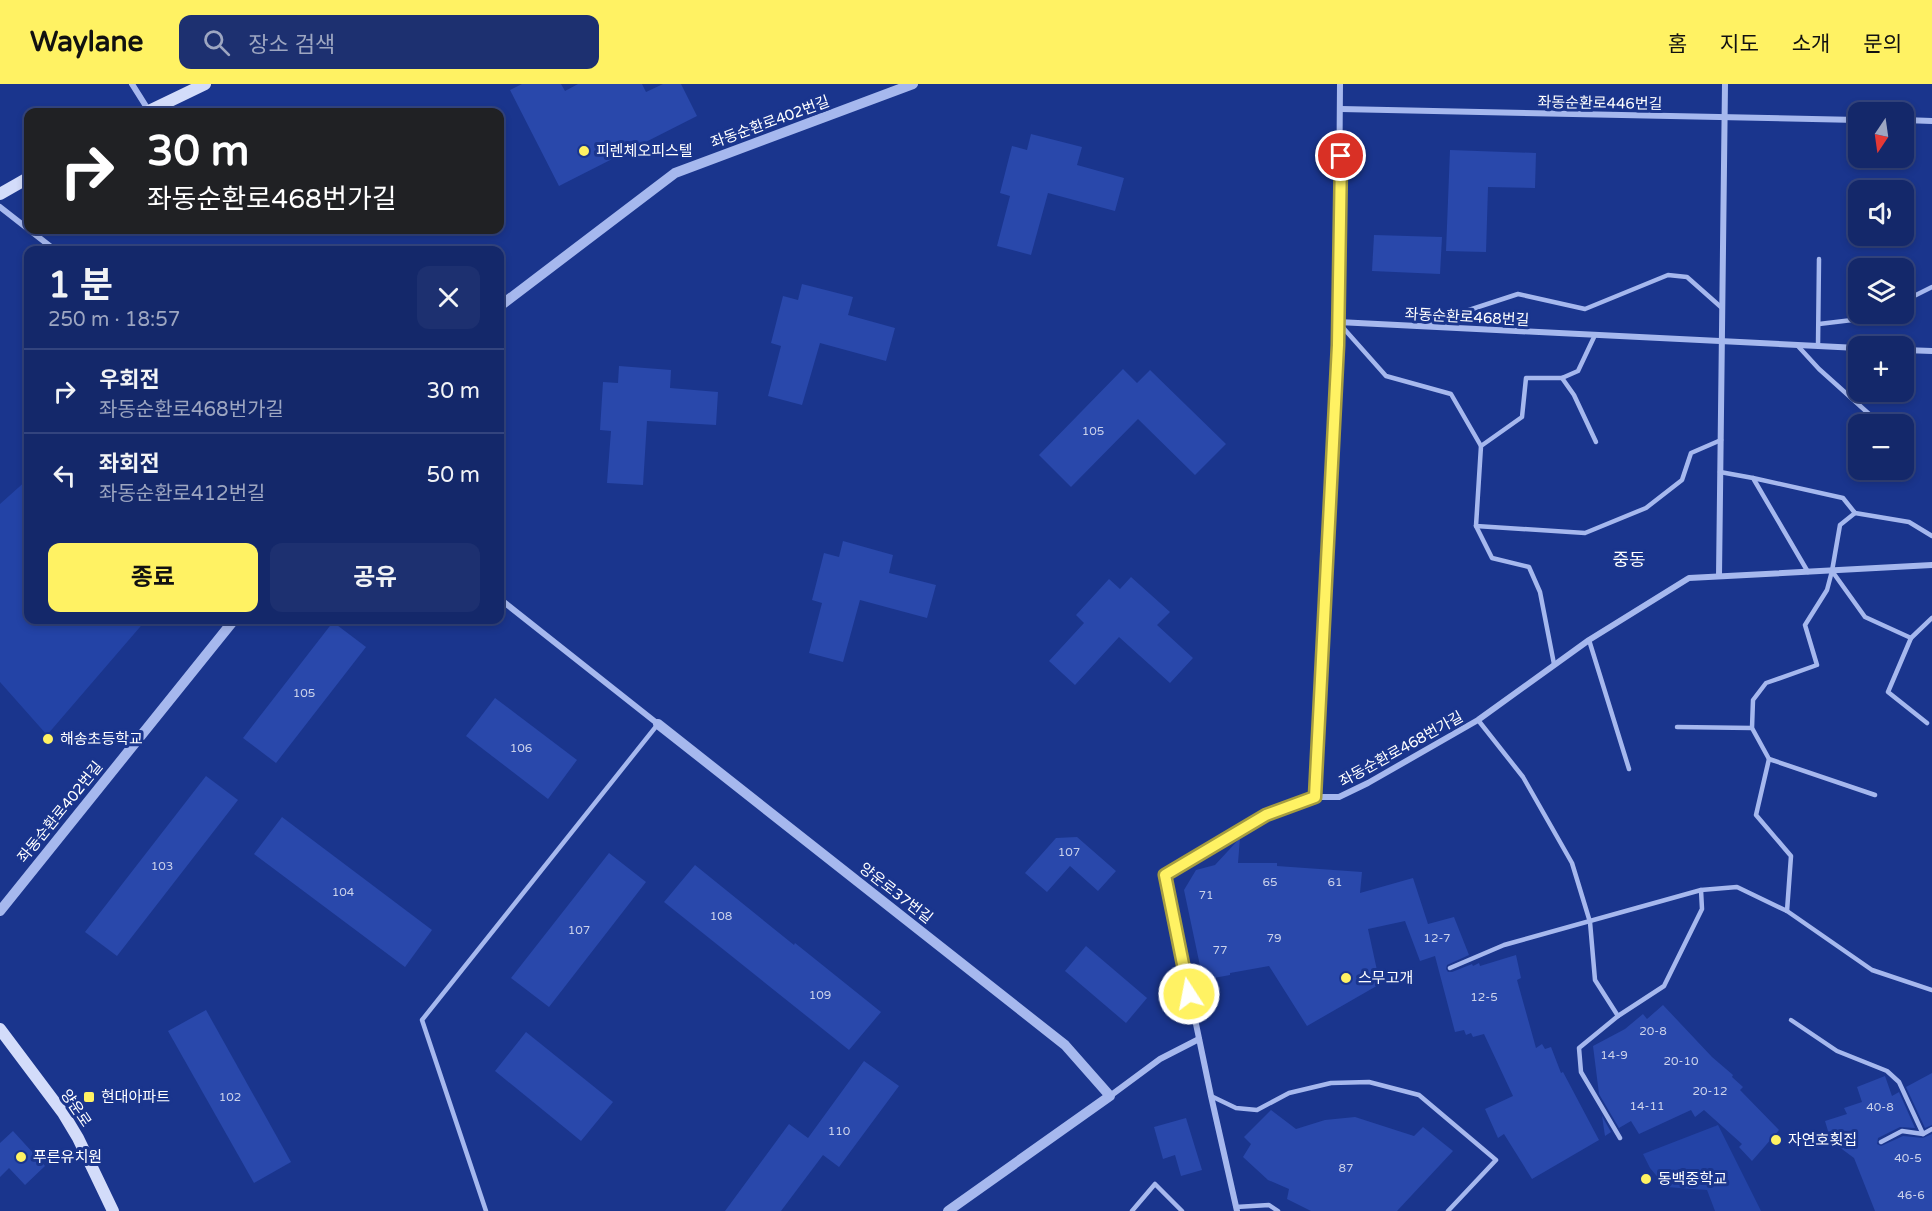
<!DOCTYPE html>
<html lang="ko">
<head>
<meta charset="utf-8">
<style>
	body { margin:0; font-family:"Varela Round","Noto Sans KR",sans-serif; background:#1d3070; color:#f1f3f6; height:100vh; display:flex; flex-direction:column; font-size:22px; white-space:nowrap }
	* { box-sizing:border-box; margin:0 }
	p { font-size:20px; color:#9da6c1 }
	.icon { flex:none; width:33px; height:33px; fill:none; stroke:currentColor; stroke-width:2; stroke-linecap:round; stroke-linejoin:round }
	.map { position:relative; flex:1; overflow:hidden }
	.drawer { position:absolute; left:24px; top:162px; width:480px; height:378px; display:flex; flex-direction:column; background:#14286a; border-radius:12px; box-shadow:0 3px 9px #0003,0 0 0 2px #33447e }
	.drawer>* { flex:none }
	.top-card { position:absolute; left:24px; top:24px; width:480px; height:126px; border-radius:12px; box-shadow:0 3px 9px #0003,0 0 0 2px #33447e; background:#202124; color:#fff; overflow:hidden }
	.needle { width:39px; rotate:193deg }
	.fabs { position:absolute; left:1848px; top:18px; display:grid; gap:12px }
	.fabs a { display:grid; place-items:center; width:66px; height:66px; border-radius:12px; background:#14286a; box-shadow:0 3px 9px #0003,0 0 0 2px #33447e; font-size:30px }
	.pin { position:absolute; display:grid; place-items:center; width:51px; height:51px; color:#fff; margin:-26px; border:3px solid #fff; border-radius:50%; box-shadow:0 2px 6px #0007 }
	.me { position:absolute; width:66px; margin:-33px; rotate:349deg; stroke-linejoin:round; filter:drop-shadow(0 0 4px #0008) }
	.turn { display:flex; align-items:center; gap:21px; height:126px; padding:0 24px; font-size:27px }
	.turn .icon { width:78px; height:78px; stroke-width:2.5 }
	.turn b { display:block; font-size:42px; line-height:51px }
	.round { display:grid; place-items:center; flex:none; width:63px; height:63px; border-radius:12px; background:#1d3070 }
	.head { display:flex; align-items:center; justify-content:space-between; height:102px; padding:0 24px }
	h1 { font-size:36px; font-weight:700; line-height:45px }
	.action { display:flex; gap:12px; margin-top:auto; padding:12px 24px }
	.action a { flex:1; height:69px; border-radius:12px; background:#fff263; color:#111; font-size:24px; font-weight:700; line-height:69px; text-align:center }
	.action a+a { background:#1d3070; color:#f1f3f6 }
	ul { padding:0; list-style:none }
	li { display:flex; align-items:center; gap:18px; height:84px; padding:0 24px; border-top:2px solid #33447e }
	li div { flex:1 }
	li b { display:block; font-size:22px }
	li em { font-style:normal }
	header { display:flex; align-items:center; gap:36px; box-sizing:border-box; height:84px; padding:0 30px; background:#fff263; color:#111 }
	header strong { font-size:28px }
	nav { display:flex; gap:33px; margin-inline-start:auto; font-size:21px }
	.search { width:420px; height:54px; background:#1d3070; display:flex; align-items:center; gap:15px; box-sizing:border-box; padding:0 21px; border-radius:12px; color:#9da6c1; font-size:22px }
	.map>svg:first-child { display:block }
</style>
</head>
<body>
<header>
<strong>Waylane</strong>
<div class="search"><svg class="icon" aria-label="search" viewBox="0 0 24 24"><circle cx="10" cy="10" r="6"/><path d="M15 15l6 6"/></svg>장소 검색</div>
<nav><a>홈</a><a>지도</a><a>소개</a><a>문의</a></nav>
</header>
<div class="map">
<svg width="1932" height="1127" viewBox="0 0 1932 1127">
	<rect width="100%" height="100%" fill="#1a358d"/>
	<g fill="#2343a6">
		<polygon points="28,395 28,536 146,536 47,651 0,598 0,420"/>
		<polygon points="1718,1041 1761,1127 1715,1127 1707,1106 1666,1103 1650,1084 1643,1070"/>
	</g>
	<g fill="#2948ab">
		<polygon points="522,0 561,0 565,7 578,0 642,0 646,8 663,0 681,0 697,32 559,102 510,6"/>
		<polygon points="1031,50 1082,63 1077,81 1124,94 1115,127 1048,109 1031,171 997,162 1010,112 1000,109 1012,62 1027,66"/>
		<polygon points="1450,66 1536,69 1535,104 1488,103 1486,168 1446,167"/>
		<polygon points="1374,151 1442,153 1440,190 1372,187"/>
		<polygon points="802,200 853,213 848,231 895,244 886,277 820,259 802,321 768,312 781,262 771,259 783,212 798,216"/>
		<polygon points="619,282 671,286 670,304 718,308 716,341 647,337 643,401 607,399 611,347 600,346 603,298 618,299"/>
		<polygon points="1123,285 1137,299 1150,286 1226,360 1195,391 1138,335 1071,403 1039,371"/>
		<polygon points="843,457 893,471 889,489 936,501 927,534 860,516 843,578 809,569 822,519 812,516 824,469 839,473"/>
		<polygon points="1131,493 1170,528 1157,541 1193,574 1170,599 1119,553 1075,601 1049,577 1084,539 1076,531 1109,495 1120,505"/>
		<polygon points="333,538 366,563 276,679 243,654"/>
		<polygon points="495,614 577,676 548,715 466,652"/>
		<polygon points="206,692 238,716 117,872 85,848"/>
		<polygon points="282,733 432,846 405,883 254,770"/>
		<polygon points="1077,753 1116,787 1098,807 1070,782 1047,808 1025,789 1056,754"/>
		<polygon points="1240,754 1238,779 1277,779 1277,782 1362,788 1360,809 1413,794 1428,840 1454,833 1469,871 1447,881 1446,885 1448,888 1452,888 1472,880 1473,882 1479,879 1480,882 1516,871 1521,894 1517,896 1536,964 1542,960 1545,965 1551,963 1561,989 1563,988 1599,1056 1532,1095 1504,1050 1498,1054 1485,1025 1513,1012 1484,950 1473,953 1471,949 1466,951 1464,946 1455,948 1435,872 1420,877 1405,837 1368,845 1380,900 1307,942 1269,882 1230,889 1230,891 1203,896 1184,806 1196,786 1215,781"/>
		<polygon points="609,769 646,798 549,923 511,894"/>
		<polygon points="695,781 794,861 795,859 881,928 849,966 664,818"/>
		<polygon points="1086,862 1147,914 1126,939 1065,887"/>
		<polygon points="1663,921 1712,973 1733,991 1732,993 1743,1003 1740,1006 1779,1046 1752,1077 1739,1063 1742,1060 1704,1026 1695,1033 1691,1026 1639,1050 1631,1037 1619,1044 1599,1010 1593,962 1625,945 1643,930 1647,935"/>
		<polygon points="206,926 291,1078 254,1099 168,947"/>
		<polygon points="526,948 613,1018 581,1057 495,987"/>
		<polygon points="864,977 899,1002 839,1083 823,1071 781,1127 725,1127 789,1040 808,1054"/>
		<polygon points="1932,989 1932,1041 1925,1044 1906,1003"/>
		<polygon points="1885,992 1892,1012 1899,1008 1915,1044 1900,1043 1878,1054 1877,1060 1881,1062 1903,1052 1923,1054 1932,1050 1932,1127 1875,1127 1854,1074 1831,1057 1825,1037 1847,1030 1844,1024 1862,1018 1857,1003"/>
		<polygon points="1271,1026 1296,1045 1325,1036 1355,1033 1414,1052 1423,1043 1453,1067 1397,1127 1311,1127 1287,1115 1289,1105 1268,1096 1243,1073 1251,1060 1244,1053"/>
		<polygon points="1602,1032 1611,1048 1605,1052"/>
		<polygon points="1186,1034 1202,1086 1181,1092 1175,1071 1163,1075 1154,1043"/>
		<polygon points="13,1047 45,1082 25,1101 9,1084 0,1093 0,1059"/>
	</g>
	<g fill="none" stroke-linecap="round" stroke-linejoin="round">
		<g stroke="#a6b8ee" stroke-width="4.5">
			<polyline points="1904,217 1932,203"/>
			<polyline points="1338,238 1386,292 1451,310 1481,362"/>
			<polyline points="1819,240 1869,234 1879,230"/>
			<polyline points="1423,241 1518,210 1585,225 1668,191 1687,193 1722,224"/>
			<polyline points="1595,251 1578,287 1562,294 1526,294 1522,333 1481,362 1476,442 1585,449 1646,424 1682,396 1691,369 1721,356"/>
			<polyline points="1797,261 1819,285 1878,338"/>
			<polyline points="1818,262 1819,175"/>
			<polyline points="1562,294 1574,311 1596,358"/>
			<polyline points="1720,388 1753,394 1808,488"/>
			<polyline points="1753,394 1843,414 1855,429 1909,438 1932,452"/>
			<polyline points="1476,442 1492,474 1529,483 1540,508 1554,580"/>
			<polyline points="1832,487 1865,533 1911,554"/>
			<polyline points="1589,556 1629,685"/>
			<polyline points="1478,636 1523,693 1572,779 1590,838 1595,896 1618,932"/>
			<polyline points="1927,639 1888,608 1911,554 1932,534"/>
			<polyline points="1677,643 1752,644"/>
			<polyline points="1769,675 1875,711"/>
			<polyline points="1787,827 1791,772 1756,731 1769,675 1752,644 1753,616 1766,599 1817,581 1805,541 1827,506 1832,487 1840,441 1855,429"/>
			<polyline points="1450,884 1504,861 1701,806 1737,803 1787,827 1872,886 1932,906"/>
			<polyline points="1791,936 1837,967 1887,987 1899,998 1923,1050"/>
			<polyline points="1211,1012 1236,1024 1257,1026 1289,1009 1331,999 1369,998 1419,1011 1496,1076 1448,1127"/>
			<polyline points="1620,1054 1581,988 1579,964 1618,932 1664,902 1702,825 1701,806"/>
			<polyline points="1881,1058 1902,1047 1923,1050 1932,1045"/>
			<polyline points="1236,1123 1269,1121 1278,1127"/>
			<polyline points="486,1127 422,936 658,640"/>
			<polyline points="1132,1127 1155,1100 1182,1127"/>
		</g>
		<g stroke="#a6b8ee" stroke-width="6">
			<polyline points="132,0 149,27"/>
			<polyline points="1341,25 1858,36"/>
			<polyline points="1904,36 1932,37"/>
			<polyline points="0,123 55,166"/>
			<polyline points="1338,238 1858,264"/>
			<polyline points="1904,266 1932,267"/>
			<polyline points="1719,492 1725,0"/>
			<polyline points="500,515 658,640"/>
			<polyline points="1315,713 1338,261 1340,0"/>
			<polyline points="1110,1012 1160,975 1199,955"/>
			<polyline points="1237,1127 1211,1012 1165,791 1266,731 1315,713 1339,713 1368,699 1478,636 1589,556 1689,494 1932,481"/>
		</g>
		<g stroke="#a6b8ee" stroke-width="10">
			<polyline points="500,222 675,89 913,0"/>
			<polyline points="658,640 1065,961 1110,1012 948,1127"/>
			<polyline points="0,827 234,536"/>
		</g>
		<g stroke="#d3dcfa" stroke-width="12">
			<polyline points="147,28 205,0"/>
			<polyline points="0,110 28,94"/>
			<polyline points="0,945 63,1029 78,1054 113,1127"/>
		</g>
	</g>
	<g fill="none" stroke-linecap="round" stroke-linejoin="round">
		<defs>
			<polyline id="route" points="1189,910 1165,791 1266,731 1315,713 1338,261 1341,72"/>
		</defs>
		<use href="#route" stroke="#a69d40" stroke-width="15"/>
		<use href="#route" stroke="#fff263" stroke-width="10"/>
	</g>
	<g fill="#fff263" stroke="#1a358d" stroke-width="2">
		<circle cx="584" cy="67" r="6"/>
		<circle cx="48" cy="655" r="6"/>
		<circle cx="1346" cy="894" r="6"/>
		<rect x="83" y="1007" width="12" height="12" rx="3"/>
		<circle cx="1776" cy="1056" r="6"/>
		<circle cx="21" cy="1073" r="6"/>
		<circle cx="1646" cy="1095" r="6"/>
	</g>
	<g text-anchor="middle" stroke-width="6" stroke-linejoin="round" paint-order="stroke">
		<g font-size="12" fill="#cad1ea">
			<text x="1093" y="351">105</text>
			<text x="304" y="613">105</text>
			<text x="521" y="668">106</text>
			<text x="1069" y="772">107</text>
			<text x="162" y="786">103</text>
			<text x="1270" y="802">65</text>
			<text x="1335" y="802">61</text>
			<text x="343" y="812">104</text>
			<text x="1206" y="815">71</text>
			<text x="721" y="836">108</text>
			<text x="579" y="850">107</text>
			<text x="1274" y="858">79</text>
			<text x="1437" y="858">12-7</text>
			<text x="1220" y="870">77</text>
			<text x="820" y="915">109</text>
			<text x="1484" y="917">12-5</text>
			<text x="1653" y="951">20-8</text>
			<text x="1614" y="975">14-9</text>
			<text x="1681" y="981">20-10</text>
			<text x="1710" y="1011">20-12</text>
			<text x="230" y="1017">102</text>
			<text x="1647" y="1026">14-11</text>
			<text x="1880" y="1027">40-8</text>
			<text x="839" y="1051">110</text>
			<text x="1908" y="1078">40-5</text>
			<text x="1346" y="1088">87</text>
			<text x="1911" y="1115">46-6</text>
		</g>
		<g font-size="15" fill="#fff" stroke="#1a358d">
			<text transform="translate(1600 19) rotate(1)" y="5">좌동순환로446번길</text>
			<text transform="translate(770 38) rotate(-20)" y="5">좌동순환로402번길</text>
			<text transform="translate(1467 233) rotate(3)" y="5">좌동순환로468번길</text>
			<text transform="translate(1401 665) rotate(-29)" y="5">좌동순환로468번가길</text>
			<text transform="translate(60 728) rotate(-51)" y="5">좌동순환로402번길</text>
			<text transform="translate(896 809) rotate(38)" y="5">양운로37번길</text>
			<text transform="translate(76 1024) rotate(56)" y="5">양운로</text>
		</g>
		<g font-size="15" fill="#fff" stroke="#1a358d" text-anchor="start">
			<text x="596" y="72">피렌체오피스텔</text>
			<text x="60" y="660">해송초등학교</text>
			<text x="1358" y="899">스무고개</text>
			<text x="101" y="1018">현대아파트</text>
			<text x="1788" y="1061">자연호횟집</text>
			<text x="33" y="1078">푸른유치원</text>
			<text x="1658" y="1100">동백중학교</text>
		</g>
		<g font-size="18" fill="#fff" stroke="#1a358d">
			<text x="1629" y="482">중동</text>
		</g>
	</g>
</svg>
<div class="fabs">
<a><svg class="needle" viewBox="-14 -14 28 28"><path d="M0-13l5 13h-10z" fill="#e53935"/><path d="M0 13l5-13h-10z" fill="#9da6c1"/></svg></a>
<a><svg class="icon" aria-label="sound" viewBox="0 0 24 24"><path d="M4 9h4l5-4v14l-5-4H4zM17 9q2 3 0 6"/></svg></a>
<a><svg class="icon" aria-label="layers" viewBox="0 0 24 24"><path d="M12 4l9 5-9 5-9-5zM3 14l9 5 9-5"/></svg></a>
<a>+</a>
<a>−</a>
</div>
<div class="pin" style="left:1341px;top:72px;background:#d93025"><svg class="icon" aria-label="arrive" viewBox="0 0 24 24"><path d="M6 21V4h12l-3 4 3 4H6"/></svg></div>
<svg class="me" style="left:1189px;top:910px" viewBox="-20 -20 40 40"><circle r="17" fill="#fff263" stroke="#fff" stroke-width="3"/><path d="M0-11L8 9 0 5-8 9z" fill="#fff"/></svg>
<div class="top-card">
<div class="turn"><svg class="icon" aria-label="right" viewBox="0 0 24 24"><path d="M7 20v-9h11M14 6l5 5-5 5"/></svg><div><b>30 m</b>좌동순환로468번가길</div></div>
</div>
<section class="drawer">
<div class="head"><div><h1>1 분</h1><p>250 m · 18:57</p></div><a class="round"><svg class="icon" aria-label="close" viewBox="0 0 24 24"><path d="M6 6l12 12M18 6L6 18"/></svg></a></div>
<ul>
<li><svg class="icon" aria-label="right" viewBox="0 0 24 24"><path d="M7 20v-9h11M14 6l5 5-5 5"/></svg><div><b>우회전</b><p>좌동순환로468번가길</p></div><em>30 m</em></li>
<li><svg class="icon" aria-label="left" viewBox="0 0 24 24"><path d="M17 20v-9H6M10 6l-5 5 5 5"/></svg><div><b>좌회전</b><p>좌동순환로412번길</p></div><em>50 m</em></li>
</ul>
<div class="action"><a>종료</a><a>공유</a></div>
</section>
</div>
</body>
</html>
